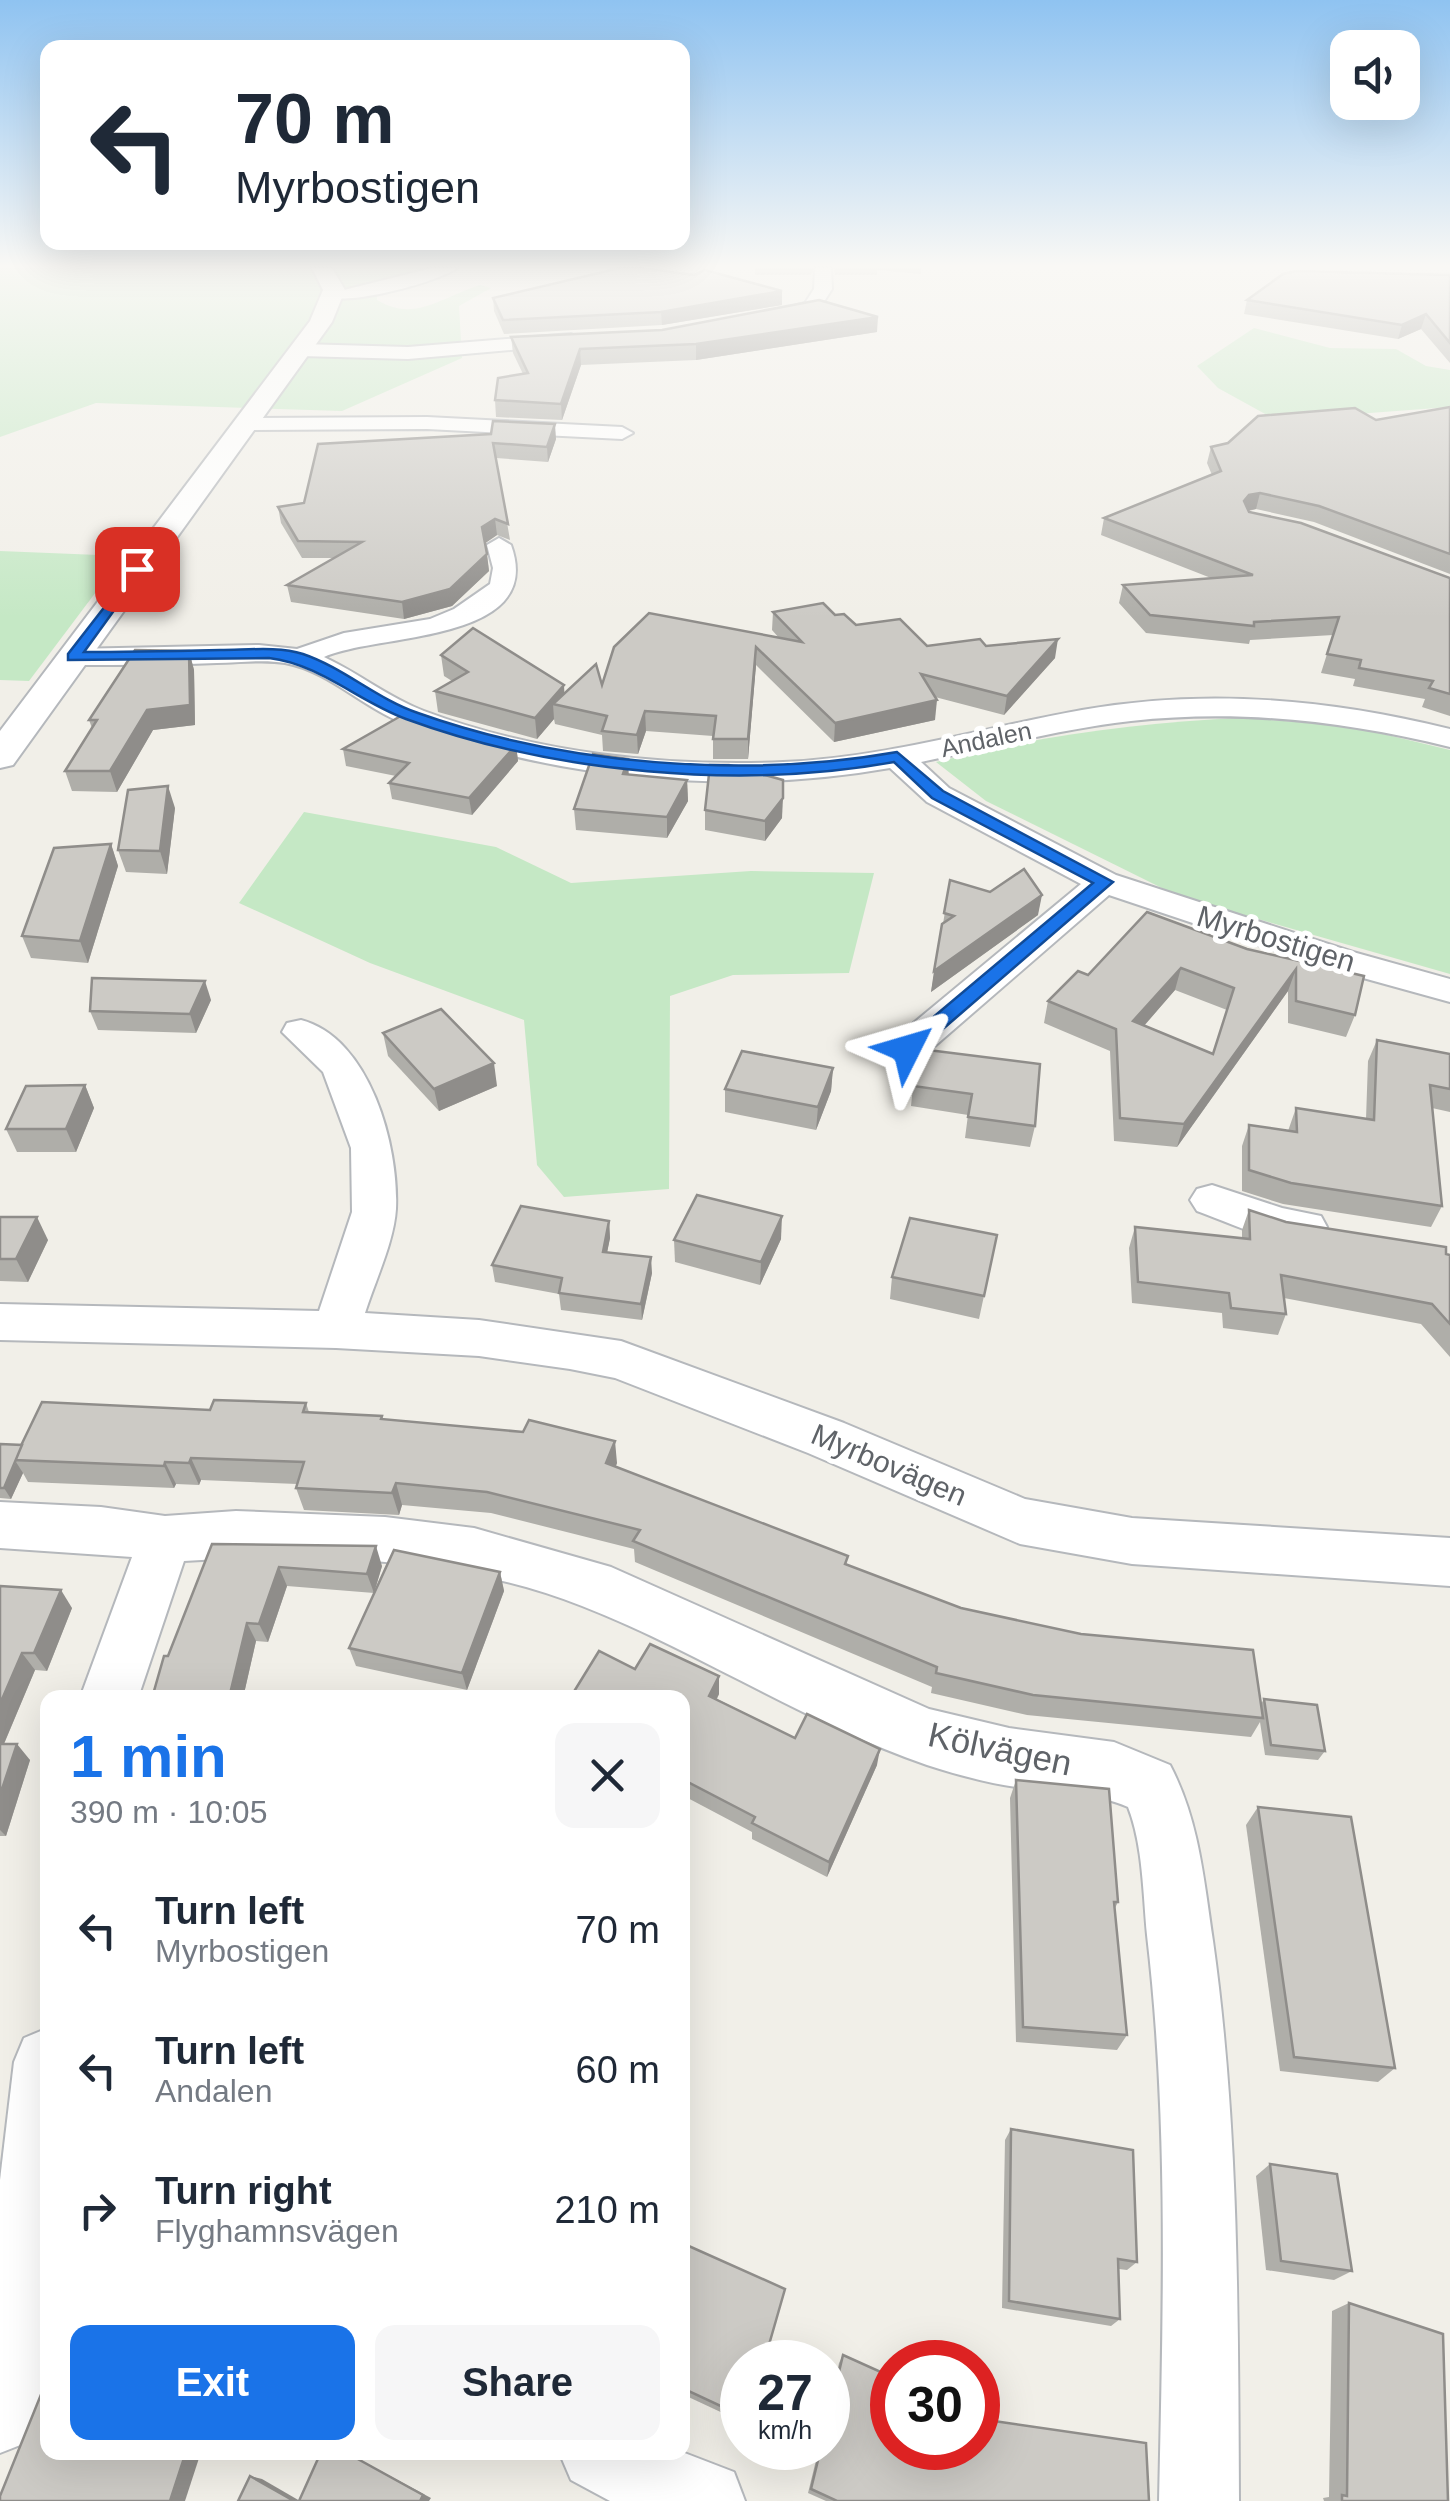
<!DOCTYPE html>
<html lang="en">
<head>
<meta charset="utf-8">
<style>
	body { margin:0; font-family:Arial,sans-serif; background:#f6f6f7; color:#1f2937; height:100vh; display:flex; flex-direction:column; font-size:38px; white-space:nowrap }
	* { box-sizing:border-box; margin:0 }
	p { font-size:32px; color:#747a83 }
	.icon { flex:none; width:55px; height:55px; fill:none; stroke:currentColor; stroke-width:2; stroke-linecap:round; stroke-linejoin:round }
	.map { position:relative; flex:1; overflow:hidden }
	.details { position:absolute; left:40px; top:1690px; width:650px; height:770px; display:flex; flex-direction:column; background:#fff; border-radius:20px; box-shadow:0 10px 40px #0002 }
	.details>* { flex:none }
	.banner { position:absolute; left:40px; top:40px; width:650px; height:210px; border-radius:20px; box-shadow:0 10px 40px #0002; background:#fff; color:#1f2937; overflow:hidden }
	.tools { position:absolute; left:1330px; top:30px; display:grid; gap:20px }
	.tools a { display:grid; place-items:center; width:90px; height:90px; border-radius:20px; background:#fff; box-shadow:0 10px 40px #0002; font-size:50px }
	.speed { position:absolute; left:720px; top:2340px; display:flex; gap:20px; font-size:50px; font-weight:700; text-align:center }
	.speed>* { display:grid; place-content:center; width:130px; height:130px; border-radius:50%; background:#fff; box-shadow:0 10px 40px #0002; line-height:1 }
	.speed small { font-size:25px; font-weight:400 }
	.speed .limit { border:15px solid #d22; background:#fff; color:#111 }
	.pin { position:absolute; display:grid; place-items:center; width:85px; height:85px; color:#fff; margin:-42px; border-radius:20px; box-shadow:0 5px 15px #0006 }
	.me { position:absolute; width:110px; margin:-55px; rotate:50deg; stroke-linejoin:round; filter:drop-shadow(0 0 8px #0008) }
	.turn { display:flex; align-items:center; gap:35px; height:210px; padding:0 30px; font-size:45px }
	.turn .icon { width:130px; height:130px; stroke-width:2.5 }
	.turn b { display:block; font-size:70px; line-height:85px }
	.round { display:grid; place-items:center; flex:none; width:105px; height:105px; border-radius:20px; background:#f6f6f7 }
	.summary { display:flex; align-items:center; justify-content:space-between; height:170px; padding:0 30px }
	h1 { font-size:60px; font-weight:700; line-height:75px; color:#1a73e8 }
	.cta { display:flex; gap:20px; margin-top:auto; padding:20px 30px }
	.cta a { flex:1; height:115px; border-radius:20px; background:#1a73e8; color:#fff; font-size:40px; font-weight:700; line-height:115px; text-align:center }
	.cta a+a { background:#f6f6f7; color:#1f2937 }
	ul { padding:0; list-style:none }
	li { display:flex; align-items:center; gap:30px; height:140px; padding:0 30px }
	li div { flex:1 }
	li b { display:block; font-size:38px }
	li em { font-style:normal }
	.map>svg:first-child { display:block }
</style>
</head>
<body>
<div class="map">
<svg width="1450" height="2501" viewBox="0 0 1450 2501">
	<rect width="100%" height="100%" fill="#f1efe8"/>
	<g fill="#c5e8c5">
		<path d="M0 268H417L449 275 377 295V300C415 323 441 297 480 285L491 288 459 306 462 358 342 411 96 403 0 437Z"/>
		<polygon points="1254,328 1330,348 1396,349 1426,366 1450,370 1450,407 1276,420 1218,388 1197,366"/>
		<polygon points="0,551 123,556 29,681 0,680"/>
		<path d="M1244 718 1350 726 1450 750V974L1178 896 986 801 936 762C1039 736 1139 722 1244 718Z"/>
		<polygon points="304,812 496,847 571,883 751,871 874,873 849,973 733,975 670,996 669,1189 564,1197 537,1165 524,1020 370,963 239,903"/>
	</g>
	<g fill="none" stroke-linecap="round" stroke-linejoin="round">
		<defs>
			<g id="minor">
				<path d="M432 268H457C439 282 342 308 324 295Z"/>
				<polygon points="815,268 831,268 832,289 818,311 758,323 758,315 805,303 814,289"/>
				<polygon points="571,334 580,340 578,344 408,359 301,356 291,350 301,344 408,347"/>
				<polygon points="427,417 622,427 633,433 622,439 427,429 246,430 235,424 246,418"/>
				<path d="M499 538 511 545C547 644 376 633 324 657 359 673 389 698 424 711 536 753 664 767 783 762 884 758 982 728 1082 710 1205 688 1329 699 1450 729V747C1345 721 1240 709 1131 721 1060 729 990 748 921 762L949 788 1116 875 1353 952 1450 979V1002L1327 968 1109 895 921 1058 907 1062 893 1058 887 1049 893 1040 1081 884 927 802 890 768C731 796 558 780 406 724 364 709 329 671 285 663 262 659 239 663 217 663 169 665 121 665 73 665L59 657 73 649 259 645 297 649 344 633 430 619 454 609 490 584 493 568 487 545Z"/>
				<path d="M301 1020C370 1038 399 1146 396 1209 394 1242 375 1281 365 1313L479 1320 621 1341 844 1423 1025 1499 1132 1518 1450 1538V1586L1132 1564 1020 1544 808 1453 615 1378 570 1369 479 1356 336 1348 0 1340V1304L319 1311 352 1212 351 1148 323 1072 282 1032 287 1023Z"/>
				<path d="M1212 1185 1282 1208 1321 1216 1327 1227 1321 1238C1281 1250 1234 1224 1197 1211L1190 1200 1197 1189Z"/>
				<path d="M0 1502 101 1507 165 1516 236 1511 385 1517 474 1528 611 1567 929 1709 1009 1728 1114 1742 1170 1765C1199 1820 1204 1880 1213 1941 1239 2125 1238 2315 1239 2501H1159C1163 2313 1169 2122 1147 1935 1143 1894 1143 1845 1128 1807 1094 1792 1052 1792 1016 1787 987 1783 955 1774 927 1765 807 1724 700 1652 582 1606 463 1558 311 1552 184 1561L138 1698H80L132 1557 0 1548Z"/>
				<polygon points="48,2028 48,2360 39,2414 28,2442 0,2453 0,2180 14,2062 24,2038"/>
				<polygon points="559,2452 682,2452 734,2472 745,2501 610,2501 571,2480"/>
			</g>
			<polygon id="tertiary" points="312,268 332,268 345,290 332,322 13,765 0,768 0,731 310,321 323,290"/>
		</defs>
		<use href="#minor" stroke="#b5b8bc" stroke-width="4"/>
		<use href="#tertiary" stroke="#b5b8bc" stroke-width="4"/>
		<use href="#minor" fill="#fff" fill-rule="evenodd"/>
		<use href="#tertiary" fill="#fff" fill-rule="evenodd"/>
	</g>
	<g fill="#afaea9" fill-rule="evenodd">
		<polygon points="755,268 814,268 811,275 755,275"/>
		<polygon points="834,268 921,268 921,274 877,270 877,275 835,275"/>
		<polygon points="1450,275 1450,363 1421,329 1398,339 1244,314 1247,300"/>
		<polygon points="782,291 782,305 662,325 504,334 494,311 493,298"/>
		<polygon points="877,332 696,360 581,365 562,420 496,417 495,400 523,374 513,353 511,337"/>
		<polygon points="1450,407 1450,574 1314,522 1256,509 1249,511 1450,578 1450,716 1422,707 1425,699 1353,686 1355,679 1321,673 1333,635 1250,640 1249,644 1146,633 1119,603 1123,585 1211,578 1101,535 1104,518 1212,475 1207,463 1211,447"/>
		<polygon points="556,439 548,462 496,458 510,540 497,535 485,543 489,571 452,606 404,619 291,602 287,585 334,558 302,558 281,523 278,507 304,503 318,444"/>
		<polygon points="773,612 835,615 856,625 927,646 986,646 1055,658 1004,715 935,697 935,720 834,742 756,665 748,759 713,759 713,736 646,731 638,754 603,751 602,735 555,724 554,719 537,739 438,712 435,691 452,681 444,676 441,655 564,694 602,685 779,638 772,630"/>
		<polygon points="189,651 194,670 195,725 153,730 117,792 72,791 65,771 92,728 89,720"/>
		<polygon points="516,745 518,761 472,815 392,799 389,783 396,776 346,766 343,749"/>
		<polygon points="687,780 688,801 667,838 576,830 574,809"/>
		<polygon points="175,808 167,874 126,872 118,850"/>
		<polygon points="705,810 782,818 765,841 705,830"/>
		<polygon points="111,844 118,866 88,963 31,958 22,936"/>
		<polygon points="950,880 1038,915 931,992 943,924"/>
		<path d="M1247 949 1364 976 1355 1015 1346 1037 1288 1023V991L1177 1147 1114 1141 1110 1051 1044 1023 1048 1001 1088 975ZM1175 990 1227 1010 1213 1054 1144 1026Z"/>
		<polygon points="211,1000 196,1033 98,1030 90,1011"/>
		<polygon points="383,1033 497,1086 439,1111 388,1056"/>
		<polygon points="1377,1040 1450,1054 1450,1112 1432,1108 1442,1206 1431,1227 1283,1204 1242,1191 1242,1146 1249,1125 1288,1131 1296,1108 1366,1119 1368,1061"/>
		<polygon points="1040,1064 1035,1126 1030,1147 965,1138 968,1115 911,1106 913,1086"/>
		<polygon points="833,1068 831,1091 816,1130 725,1112 725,1089"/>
		<polygon points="85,1085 94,1108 76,1152 17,1152 6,1129"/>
		<polygon points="1249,1210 1286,1222 1450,1255 1450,1357 1421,1324 1284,1298 1286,1314 1278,1335 1223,1328 1222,1313 1132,1303 1129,1248 1135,1227 1242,1239 1242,1230"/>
		<polygon points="0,1217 48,1240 28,1282 0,1281"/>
		<polygon points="609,1221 610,1238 607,1252 652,1273 642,1320 561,1310 559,1294 495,1282 492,1265"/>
		<polygon points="997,1235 979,1319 890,1299 892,1277"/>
		<polygon points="781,1239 760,1285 675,1262 674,1240"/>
		<polygon points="306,1403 309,1412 382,1416 383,1419 617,1463 616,1466 847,1565 961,1608 1261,1704 1264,1699 1325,1751 1318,1760 1265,1755 1260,1722 1251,1737 1027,1715 931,1693 932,1687 635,1562 634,1549 491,1513 402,1505 399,1515 304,1510 296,1488 297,1484 201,1480 199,1485 176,1484 174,1488 28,1482 23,1473 11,1499 0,1498 0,1444 22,1445 210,1410"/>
		<polygon points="212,1544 382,1566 374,1593 287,1586 268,1642 256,1641 243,1698 152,1698"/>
		<polygon points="500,1572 504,1591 467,1690 356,1666 349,1648"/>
		<polygon points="0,1586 72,1608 47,1671 35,1670 4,1744 30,1760 6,1836 0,1836"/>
		<polygon points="635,1669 719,1676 719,1694 717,1699 795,1738 877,1765 827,1877 752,1839 752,1832 682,1795 682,1698"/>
		<polygon points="1016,1780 1118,1902 1115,1908 1127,2035 1117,2050 1016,2042 1010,1798"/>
		<polygon points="1258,1807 1395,2068 1378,2082 1280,2071 1246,1825"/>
		<polygon points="1011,2129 1137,2262 1127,2270 1119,2269 1120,2319 1111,2326 1002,2308 1005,2140"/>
		<polygon points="1270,2164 1352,2271 1334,2280 1266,2270 1256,2176"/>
		<polygon points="682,2243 785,2289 783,2298 742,2362 742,2422 682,2394"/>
		<polygon points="1349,2303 1448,2501 1324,2501 1323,2498 1329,2497 1332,2311"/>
		<polygon points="843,2355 1149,2501 826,2501 808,2493 819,2448 828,2448 828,2412 839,2363"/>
	</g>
	<g fill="#8f8d8a">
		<polygon points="782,291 782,305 662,325 661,312"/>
		<polygon points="1426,314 1421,329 1398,339 1402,325"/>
		<polygon points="878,317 877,332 696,360 696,344"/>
		<polygon points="580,349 581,365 562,420 561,404"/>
		<polygon points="555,424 556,439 548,462 547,447"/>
		<polygon points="1260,493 1256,509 1245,511 1244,501 1249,495"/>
		<polygon points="495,519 497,535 484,544 482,527"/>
		<polygon points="487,554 489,571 452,606 404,619 402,602"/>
		<polygon points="1058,639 1055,658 1004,715 1007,696"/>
		<polygon points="756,647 756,665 748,759 748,739"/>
		<polygon points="189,651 194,670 195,725 153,730 117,792 110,771 147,710"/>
		<polygon points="564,685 565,706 553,704 554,719 537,739 535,718"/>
		<polygon points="937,700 935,720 834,742 835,723"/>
		<polygon points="645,711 646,731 638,754 637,735"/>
		<polygon points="516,745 518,761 472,815 469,798"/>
		<polygon points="628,759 629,779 623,774"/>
		<polygon points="687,780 688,801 667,838 667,817"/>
		<polygon points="168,786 175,808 167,874 160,851"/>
		<polygon points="783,798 782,818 765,841 765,821"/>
		<polygon points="111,844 118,866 88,963 80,941"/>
		<polygon points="1042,895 1038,915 931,992 934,971"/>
		<polygon points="1181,968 1175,990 1128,1044 1133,1021"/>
		<polygon points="1296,969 1288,991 1177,1147 1184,1124"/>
		<polygon points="205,981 211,1000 196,1033 190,1014"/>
		<polygon points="494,1063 497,1086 439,1111 434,1089"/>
		<polygon points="833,1068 831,1091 816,1130 818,1107"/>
		<polygon points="85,1085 94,1108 76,1152 66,1129"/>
		<polygon points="782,1216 781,1239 760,1285 761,1262"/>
		<polygon points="37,1217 48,1240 28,1282 16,1259"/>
		<polygon points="609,1221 610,1238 604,1268 603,1252"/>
		<polygon points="651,1257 652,1273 642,1320 641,1304"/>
		<polygon points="615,1441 617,1463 608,1484 606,1463"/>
		<polygon points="191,1458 201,1480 199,1485 189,1463"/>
		<polygon points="16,1462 23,1473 11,1499 4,1488"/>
		<polygon points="165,1462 176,1484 174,1488 164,1466"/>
		<polygon points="396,1483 402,1505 399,1515 392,1493"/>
		<polygon points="376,1546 382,1566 374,1593 367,1574"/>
		<polygon points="279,1567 287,1586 268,1642 259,1624"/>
		<polygon points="500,1572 504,1591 467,1690 462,1673"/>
		<polygon points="61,1590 72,1608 47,1671 34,1653"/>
		<polygon points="247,1623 256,1641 243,1698 229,1698"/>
		<polygon points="22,1653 35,1670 0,1753 0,1704"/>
		<polygon points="719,1676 719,1694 709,1713 709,1696"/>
		<polygon points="17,1744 30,1760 6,1836 0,1830 0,1795"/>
		<polygon points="880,1749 877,1765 827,1877 829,1862"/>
		<polygon points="186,2452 201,2452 185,2501 170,2501"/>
		<polygon points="345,2452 431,2498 429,2501 420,2501"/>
		<polygon points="250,2476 262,2479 300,2501 294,2501"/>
	</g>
	<g fill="#cccac5" stroke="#8f8d8a" stroke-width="2.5" fill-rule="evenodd">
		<polygon points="620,268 641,268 694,275 705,270 782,291 661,312 503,320 493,298"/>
		<polygon points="1296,271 1450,275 1450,343 1426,314 1402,325 1247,300 1283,274"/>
		<polygon points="819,300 878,317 696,344 580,349 561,404 495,400 498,378 528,373 511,337 662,330"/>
		<polygon points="1450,407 1450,554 1319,506 1260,493 1249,495 1244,501 1249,512 1301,523 1450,578 1450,694 1429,688 1433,681 1359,668 1361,660 1327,654 1339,617 1254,622 1254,626 1150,615 1123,585 1253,575 1104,518 1221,471 1211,447 1228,443 1258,416 1355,408 1376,420"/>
		<polygon points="493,421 555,424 547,447 493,443 508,524 495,519 482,527 487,554 450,589 402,602 287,585 362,542 298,541 278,507 304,503 318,444 491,434"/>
		<polygon points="823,603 835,615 844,614 856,625 900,619 927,646 980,639 986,646 1058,639 1007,696 921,674 937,700 835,723 756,647 748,739 713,739 716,716 645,711 637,735 602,731 607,716 553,704 596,664 602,685 614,647 649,613 802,642 773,612"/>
		<polygon points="473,628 564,685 535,718 435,691 468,672 441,655"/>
		<polygon points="135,650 189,651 190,705 147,710 110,771 65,771 97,720 89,720"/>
		<polygon points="406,713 516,745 469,798 389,783 409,763 343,749"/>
		<polygon points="593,754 628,759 623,774 687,780 667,817 574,809"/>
		<polygon points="710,765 729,765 783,780 783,798 765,821 705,810"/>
		<polygon points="168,786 160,851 118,850 128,790"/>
		<polygon points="111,844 80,941 22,936 54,848"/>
		<polygon points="1024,869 1042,895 934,971 942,924 954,916 944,913 950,880 990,892"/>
		<path d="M1147 912 1247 949 1364 976 1355 1015 1296 1001V969L1184 1124 1120 1118 1116 1029 1048 1001 1078 971 1088 975ZM1181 968 1234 988 1213 1054 1133 1021Z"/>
		<polygon points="92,978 205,981 190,1014 90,1011"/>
		<polygon points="441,1009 494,1063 434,1089 383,1033"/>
		<polygon points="1377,1040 1450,1054 1450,1089 1430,1085 1442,1206 1291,1183 1249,1170 1249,1125 1297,1132 1296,1108 1374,1120"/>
		<polygon points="920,1049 1040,1064 1035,1126 968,1117 972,1094 913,1086"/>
		<polygon points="742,1051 833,1068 818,1107 725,1089"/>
		<polygon points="85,1085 66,1129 6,1129 26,1086"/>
		<polygon points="697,1195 782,1216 761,1262 674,1240"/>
		<polygon points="521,1206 609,1221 603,1252 651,1257 641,1304 559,1293 562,1278 492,1265"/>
		<polygon points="1249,1210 1286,1222 1446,1247 1446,1254 1450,1255 1450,1324 1432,1304 1281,1275 1286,1314 1231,1308 1229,1293 1138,1282 1135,1227 1250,1239"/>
		<polygon points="0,1217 37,1217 16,1259 0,1259"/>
		<polygon points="910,1218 997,1235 984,1296 892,1277"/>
		<polygon points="214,1400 306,1403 303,1412 382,1416 381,1419 523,1432 529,1420 615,1441 606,1463 848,1556 845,1564 961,1608 1081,1634 1253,1650 1263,1718 1033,1695 936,1673 937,1667 633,1541 640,1530 487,1492 396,1483 392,1493 296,1488 304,1462 191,1458 189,1463 165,1462 164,1466 14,1460 42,1402 210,1410"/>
		<polygon points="0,1444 22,1445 4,1488 0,1488"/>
		<polygon points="212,1544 376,1546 367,1574 279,1567 259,1624 247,1623 229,1698 152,1698 164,1656 168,1656"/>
		<polygon points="394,1550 500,1572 462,1673 349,1648"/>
		<polygon points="0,1586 61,1590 34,1653 22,1653 0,1704"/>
		<polygon points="650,1644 719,1676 709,1696 795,1738 807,1714 880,1749 829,1862 752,1823 755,1817 682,1779 682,1698 570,1698 599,1651 635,1669"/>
		<polygon points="1264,1699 1317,1705 1325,1751 1271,1745"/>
		<polygon points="0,1744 17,1744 0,1795"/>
		<polygon points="1016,1780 1109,1789 1118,1902 1114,1902 1127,2035 1023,2027"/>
		<polygon points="1258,1807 1351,1817 1395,2068 1294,2057"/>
		<polygon points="1011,2129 1133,2150 1137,2262 1118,2259 1120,2319 1009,2301"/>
		<polygon points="1270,2164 1337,2174 1352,2271 1281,2261"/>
		<polygon points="682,2243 785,2289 764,2362 742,2362 742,2416 682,2388"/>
		<polygon points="1349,2303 1443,2334 1448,2501 1342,2501 1342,2495 1347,2496"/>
		<polygon points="843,2355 892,2377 892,2448 978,2448 978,2414 994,2421 1146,2443 1149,2501 837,2501 811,2489 821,2448 828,2448 828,2418"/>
		<polygon points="42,2392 48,2394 48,2452 186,2452 170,2501 0,2501 0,2496"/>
		<polygon points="321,2452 345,2452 423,2495 420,2501 299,2501"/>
		<polygon points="250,2476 294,2501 238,2501"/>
	</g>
	<linearGradient id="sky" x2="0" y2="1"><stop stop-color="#8fc3f1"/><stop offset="0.43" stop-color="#f9f8f5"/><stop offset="1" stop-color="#f9f8f5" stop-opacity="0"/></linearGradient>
	<rect width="1450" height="618" fill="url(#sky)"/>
	<path fill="#1a73e8" stroke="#114b97" stroke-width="2.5" d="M137 565 144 569 84 652C129 652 175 651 220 650 247 650 278 646 303 654 344 668 377 699 418 713 564 765 745 779 897 752L943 791 1113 882 914 1054H900V1045L1093 883 932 798 894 762C740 790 553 773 406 719 359 702 320 664 269 658L68 660V654Z"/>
	<g text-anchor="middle" stroke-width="10" stroke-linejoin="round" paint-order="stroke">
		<g font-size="25" fill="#5f6368" stroke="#fff">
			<text transform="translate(986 739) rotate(-12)" y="9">Andalen</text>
		</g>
		<g font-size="30" fill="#5f6368" stroke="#fff">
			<text transform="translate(1276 939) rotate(17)" y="10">Myrbostigen</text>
			<text transform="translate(889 1465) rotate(23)" y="10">Myrbovägen</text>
		</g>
		<g font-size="35" fill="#5f6368" stroke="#fff">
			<text transform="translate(1000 1749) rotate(12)" y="12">Kölvägen</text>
		</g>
	</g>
</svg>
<div class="tools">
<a><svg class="icon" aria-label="sound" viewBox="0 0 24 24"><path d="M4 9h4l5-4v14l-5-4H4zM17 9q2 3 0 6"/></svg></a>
</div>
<div class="speed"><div>27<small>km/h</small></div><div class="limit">30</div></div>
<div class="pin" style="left:137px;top:569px;background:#d93025"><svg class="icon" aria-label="arrive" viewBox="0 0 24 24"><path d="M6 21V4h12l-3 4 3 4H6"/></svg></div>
<svg class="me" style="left:907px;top:1049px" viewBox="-20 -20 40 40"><path d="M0-17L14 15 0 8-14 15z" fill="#1a73e8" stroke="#fff" stroke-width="4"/></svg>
<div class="banner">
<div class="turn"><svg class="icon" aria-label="left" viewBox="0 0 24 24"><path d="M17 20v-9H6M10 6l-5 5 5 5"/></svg><div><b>70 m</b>Myrbostigen</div></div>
</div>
<section class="details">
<div class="summary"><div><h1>1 min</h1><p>390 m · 10:05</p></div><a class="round"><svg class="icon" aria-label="close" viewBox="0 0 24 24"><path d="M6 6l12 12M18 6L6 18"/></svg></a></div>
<ul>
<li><svg class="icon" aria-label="left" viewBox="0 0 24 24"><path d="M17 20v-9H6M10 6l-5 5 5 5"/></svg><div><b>Turn left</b><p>Myrbostigen</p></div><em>70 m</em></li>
<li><svg class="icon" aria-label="left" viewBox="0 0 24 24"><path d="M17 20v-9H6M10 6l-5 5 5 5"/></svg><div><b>Turn left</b><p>Andalen</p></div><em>60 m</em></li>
<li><svg class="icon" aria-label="right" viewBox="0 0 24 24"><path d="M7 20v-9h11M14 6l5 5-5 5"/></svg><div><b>Turn right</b><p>Flyghamnsvägen</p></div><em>210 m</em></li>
</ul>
<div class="cta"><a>Exit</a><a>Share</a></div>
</section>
</div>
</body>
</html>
